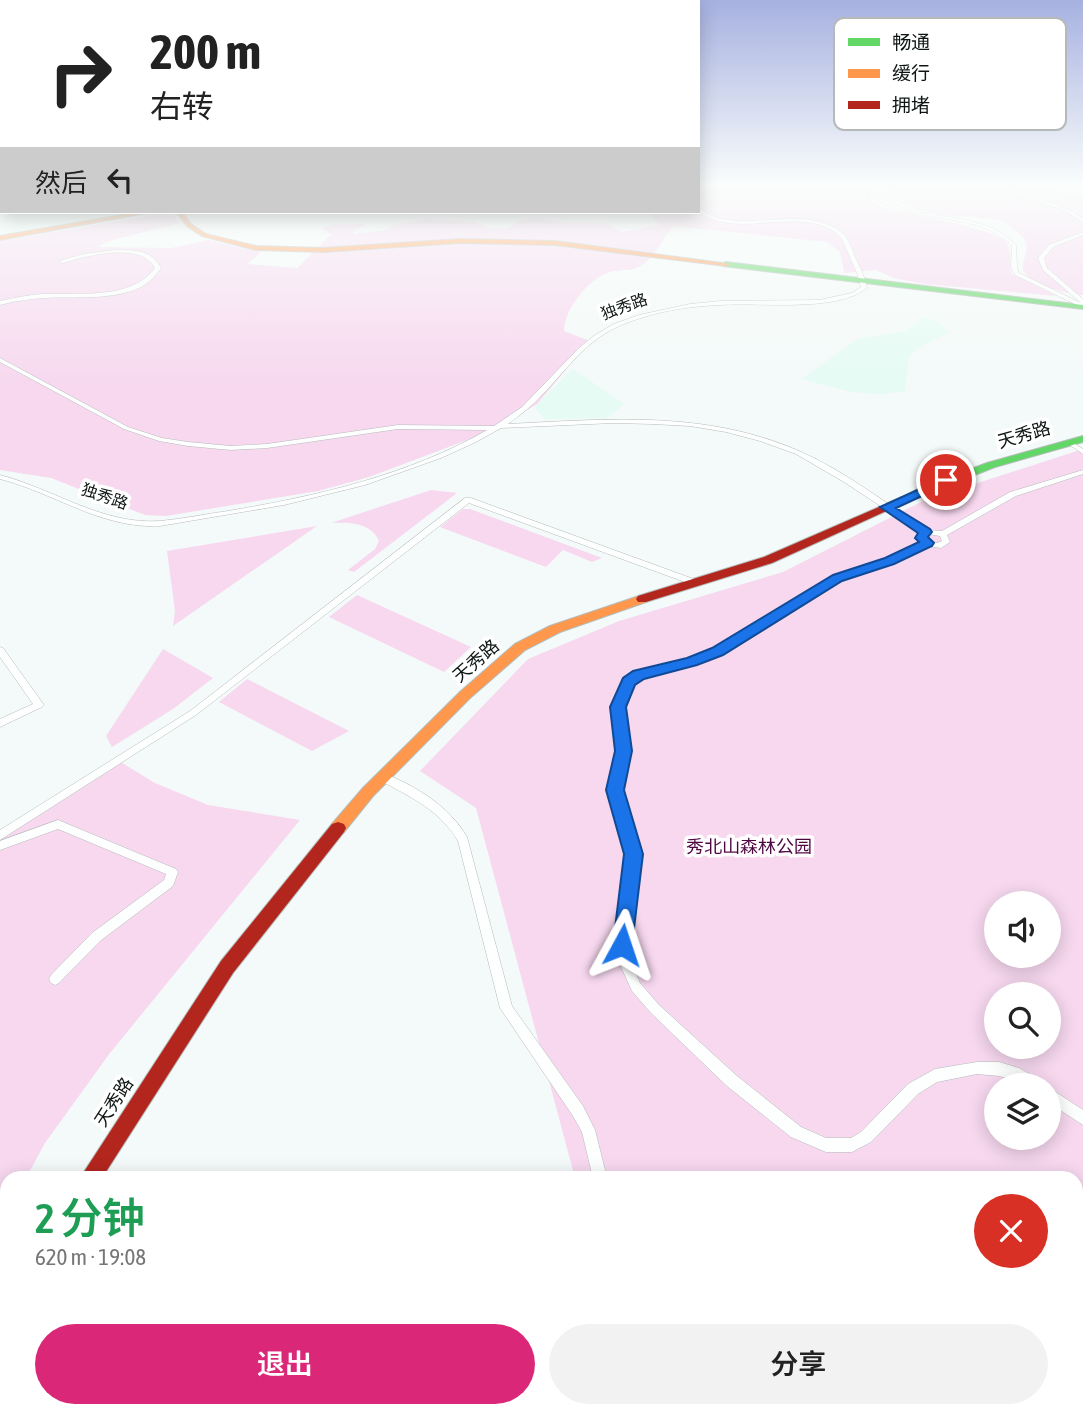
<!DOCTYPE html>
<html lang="zh">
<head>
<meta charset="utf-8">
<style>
	body { margin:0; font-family:"Asap Condensed","Noto Sans SC",sans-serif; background:#f2f2f2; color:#222; height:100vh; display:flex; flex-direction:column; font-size:26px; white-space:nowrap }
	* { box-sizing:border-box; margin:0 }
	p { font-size:23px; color:#767676 }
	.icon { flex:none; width:38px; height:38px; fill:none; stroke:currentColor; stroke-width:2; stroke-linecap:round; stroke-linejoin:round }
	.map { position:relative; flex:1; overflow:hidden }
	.side { position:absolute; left:0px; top:1171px; width:1083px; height:247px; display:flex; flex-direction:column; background:#fff; border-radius:21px 21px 0 0; box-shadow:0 4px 18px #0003 }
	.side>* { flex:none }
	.guide { position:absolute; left:0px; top:0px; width:700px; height:214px; box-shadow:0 4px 18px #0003; background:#fff; color:#222; overflow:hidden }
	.tools { position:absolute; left:984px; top:891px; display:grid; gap:14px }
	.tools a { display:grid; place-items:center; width:77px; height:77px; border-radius:50%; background:#fff; box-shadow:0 4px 18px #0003; font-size:35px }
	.pin { position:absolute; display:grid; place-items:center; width:60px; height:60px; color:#fff; margin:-30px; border:4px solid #fff; border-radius:50%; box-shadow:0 2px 7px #0007 }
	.me { position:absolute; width:77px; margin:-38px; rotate:5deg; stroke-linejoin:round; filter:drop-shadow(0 0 5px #0008) }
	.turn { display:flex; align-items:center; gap:24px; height:147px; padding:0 35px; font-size:32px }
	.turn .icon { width:91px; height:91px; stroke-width:2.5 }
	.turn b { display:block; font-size:49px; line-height:60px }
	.then { display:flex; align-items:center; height:66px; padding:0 35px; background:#0003; gap:14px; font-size:26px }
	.round { display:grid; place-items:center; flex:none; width:74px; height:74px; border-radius:37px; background:#f2f2f2 }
	.headline { display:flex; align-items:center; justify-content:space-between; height:119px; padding:0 35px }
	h1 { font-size:42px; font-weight:600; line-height:52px; color:#1e9e55 }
	.button { display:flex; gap:14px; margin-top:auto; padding:14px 35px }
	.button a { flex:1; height:80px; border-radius:42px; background:#db2777; color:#fff; font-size:28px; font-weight:600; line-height:80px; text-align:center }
	.button a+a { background:#f2f2f2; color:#222 }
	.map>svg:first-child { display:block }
</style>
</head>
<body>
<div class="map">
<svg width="1083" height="1416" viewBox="0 0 1083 1416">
	<rect width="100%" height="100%" fill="#f4faf9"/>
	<g fill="#e6fbf4">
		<polygon points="0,185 2,212 138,212 0,236"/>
		<polygon points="924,317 936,321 950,332 922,346 909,356 905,391 881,394 851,392 801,379 859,338 906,331"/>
		<polygon points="573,369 624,404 607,418 545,419 534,407"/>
	</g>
	<g fill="#f7d8ef" fill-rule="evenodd">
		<path d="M698 185H871V199L883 208C905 214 998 228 1007 243 1013 251 1008 264 1012 274L1056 296 924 284 894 278 876 270 844 273 840 252 827 242 673 226C664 238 654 257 642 265 632 272 620 269 610 272 589 278 564 309 564 331L590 341 537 404 494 430 369 477 318 491 166 516 145 515 51 478 0 470V241L156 215 174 216 179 223 106 242 99 247 172 248 208 240 261 252 248 264 297 268 331 234 321 228 336 224H366L353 231 354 234 386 230 393 225 427 219 475 222 490 229 508 228 520 220 537 218 566 223H605L622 232 659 225 649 212H698Z"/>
		<path d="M1035 185 1083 199V295C1070 295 1032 285 1024 272 1017 260 1040 246 1014 230 1009 227 1007 223 1001 221 972 213 898 222 890 186Z"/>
		<path d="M1083 449V1416H687L684 1411 1076 1410V1178H575L476 808 420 771 528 659 619 621 783 572 925 500ZM996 903H1048V956H996ZM996 994H1048V1046H996ZM996 1085H1048V1138H996Z"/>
		<path d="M431 490 457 493 354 572 348 570 375 549 379 541C371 522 348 522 331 523Z"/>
		<polygon points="463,509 470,509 602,558 592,562 563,550 546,567 440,527"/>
		<polygon points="317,526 173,626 175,611 167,551"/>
		<polygon points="357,595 471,647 444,672 329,617"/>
		<polygon points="163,649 213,678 173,709 112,747 106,736"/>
		<polygon points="247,679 349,731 312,751 219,702"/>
		<polygon points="119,761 155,783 208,805 300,820 110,1053 45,1143 26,1178 7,1178 7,1229 0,1254 0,835"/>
	</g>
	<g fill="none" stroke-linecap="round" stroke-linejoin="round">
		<defs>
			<g id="street">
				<path d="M871 185H875L873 194C885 201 895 206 908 210 944 219 990 216 1016 245L1017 267 1019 273 1081 303 1043 270 1038 258 1049 245 1083 232V235L1053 247 1044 258 1047 268 1083 299V308L1015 275 1011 267 1012 245C985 218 939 221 904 211 891 208 881 202 869 195Z"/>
				<path d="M1003 185C1011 186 1017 191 1024 194 1044 202 1065 205 1083 219V222L1064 210 1022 196Z"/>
				<polygon points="1036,185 1044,185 1083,197 1083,199"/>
				<path d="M698 209C709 214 717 219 729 220 763 225 813 208 842 233 849 239 852 249 855 257 860 267 865 277 867 288 836 313 759 302 720 305 694 306 665 310 641 318 625 323 610 329 597 339 575 355 560 377 541 396 531 407 520 415 508 424 607 419 705 410 799 451 845 471 885 503 927 530L942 531 1010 492 1083 470V474L1016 496 947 535 950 542 941 548 928 546 893 563 841 580 720 653 695 664 642 677 633 684 623 707 629 751 620 790 639 854 631 916 629 958 640 983 659 1005 737 1076 801 1127 826 1138H851L861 1132 908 1084 935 1069 977 1062H999L1019 1068 1040 1080 1042 1085H1022L1011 1079 999 1076 977 1074 937 1082 918 1094 871 1142 852 1152H826L791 1137 727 1086 651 1013 632 991 617 958 619 916 627 854 610 790 619 751 613 707 626 680 636 673 689 660 714 649 835 576 887 559 921 543 917 535 920 532 844 482 796 454 760 441 726 432 690 426 652 424 614 423 501 428 476 442 441 458 365 485 284 505 160 526C101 529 55 493 0 479V475C54 489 102 525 160 521 183 519 205 514 228 511 317 496 409 475 487 430L398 429 267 448 231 450 188 446 159 441 124 429 0 362V358L128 427 162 438 188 442 231 446 267 444 398 425 494 426 522 407 579 348 595 335 614 324 639 315 690 304 720 301 819 300 852 293 861 287 857 273 842 239C817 209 763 228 729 223 717 221 708 218 698 212ZM928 534 940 536 942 541 937 543 928 540 925 536Z"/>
				<path d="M115 250C135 250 150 249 161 268 155 276 150 282 141 287 112 301 75 296 43 298 29 299 14 301 0 305V301C14 298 28 295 43 294 80 292 130 301 155 268 141 241 86 256 62 263L59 261 84 254Z"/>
				<polygon points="1069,440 1083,449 1083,454 1067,443 1066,442"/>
				<polygon points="465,498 471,498 699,581 700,583 696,586 693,585 469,503 196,715 0,840 0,830 190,711"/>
				<polygon points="0,647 3,648 44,705 42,707 0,727 0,719 33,704 0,657"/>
				<path d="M383 773C416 786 449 806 467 837L512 1006 583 1106 595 1130 607 1178H593L582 1132 573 1116 500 1008 458 841C440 810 409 796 379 780L378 777 379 774Z"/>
				<polygon points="58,820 176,869 178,872 173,886 100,941 59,983 55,985 51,983 49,979 51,975 92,933 164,880 166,874 58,829 0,850 0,841"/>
				<polygon points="1048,1087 1083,1110 1083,1125 1048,1102"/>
				<polygon points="7,1293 7,1310 0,1313 0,1296"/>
				<polygon points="620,1410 638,1410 640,1416 622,1416"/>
			</g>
			<g id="fast">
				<polygon points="726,262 1083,305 1083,309 723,266 722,264"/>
				<polygon points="1083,436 1083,442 995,467 906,502 898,502 897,500 920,488 987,463"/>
				<polygon points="7,1342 7,1383 0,1386 0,1345"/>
			</g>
			<g id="slow">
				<polygon points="139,212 152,212 0,240 0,236"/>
				<polygon points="176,212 182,212 191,224 206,234 256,246 323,248 460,239 555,241 730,264 726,266 555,245 460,243 323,252 256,250 202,236 187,226"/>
				<polygon points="642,595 646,596 648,599 646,602 560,632 525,650 470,698 373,796 344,832 338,834 332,832 330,828 332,824 363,788 460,692 515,644 550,626"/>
			</g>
			<g id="jam">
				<polygon points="902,497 906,498 906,502 772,563 646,602 638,602 636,599 638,596 764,557"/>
				<polygon points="338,822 344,824 346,828 344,832 233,973 102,1178 80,1178 221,961 332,824"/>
			</g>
		</defs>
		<use href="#street" stroke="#b5bcba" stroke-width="1"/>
		<use href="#fast" stroke="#b5bcba" stroke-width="2"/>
		<use href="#slow" stroke="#b5bcba" stroke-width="2"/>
		<use href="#jam" stroke="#b5bcba" stroke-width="2"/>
		<use href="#street" fill="#fdfefe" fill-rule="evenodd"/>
		<use href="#fast" fill="#63d668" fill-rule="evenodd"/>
		<use href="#slow" fill="#ff974d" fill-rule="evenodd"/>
		<use href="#jam" fill="#b3261e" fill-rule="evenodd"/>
	</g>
	<linearGradient id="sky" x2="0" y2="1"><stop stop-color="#a6b1e0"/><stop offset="0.48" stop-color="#fafdfc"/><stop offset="1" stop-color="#fafdfc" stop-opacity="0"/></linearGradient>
	<rect width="1083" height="384" fill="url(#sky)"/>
	<polygon fill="#1a73e8" stroke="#114b97" stroke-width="2" points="946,477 950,478 950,483 896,508 930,529 932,532 928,537 934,543 932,546 894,564 842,581 723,655 697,665 644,679 635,685 626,707 632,751 624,790 643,854 632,945 630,951 622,954 615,951 613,945 624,854 606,790 615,751 610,707 623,678 633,671 687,658 712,648 833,575 885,558 919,542 915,538 918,533 880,507"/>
	<g text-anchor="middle" stroke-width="7" stroke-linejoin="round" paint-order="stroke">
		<g font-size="16" fill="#0e1614" stroke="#fff">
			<text transform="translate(624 306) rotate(-20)" y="6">独秀路</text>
			<text transform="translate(105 496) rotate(19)" y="6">独秀路</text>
		</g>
		<g font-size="18" fill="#0e1614" stroke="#fff">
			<text transform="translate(1024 435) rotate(-16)" y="6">天秀路</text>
			<text transform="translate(476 661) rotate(-41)" y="6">天秀路</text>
			<text transform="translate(114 1102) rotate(-57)" y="6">天秀路</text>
		</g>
		<g font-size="18" fill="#4f0742" stroke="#fff">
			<text x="749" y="853">秀北山森林公园</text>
		</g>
	</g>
	<rect x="834" y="18" width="232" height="112" rx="10" fill="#fff" stroke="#b7b9b8" stroke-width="2"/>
	<rect x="848" y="38" width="32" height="8" fill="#63d668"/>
	<rect x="848" y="69" width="32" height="9" fill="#ff974d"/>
	<rect x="848" y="101" width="32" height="8" fill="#b3261e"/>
	<g font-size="19" fill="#0e1614">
		<text x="892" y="49">畅通</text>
		<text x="892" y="80">缓行</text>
		<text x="892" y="112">拥堵</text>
	</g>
</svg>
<div class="tools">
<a><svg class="icon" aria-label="sound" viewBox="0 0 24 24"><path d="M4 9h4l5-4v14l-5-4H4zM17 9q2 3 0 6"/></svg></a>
<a><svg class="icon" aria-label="search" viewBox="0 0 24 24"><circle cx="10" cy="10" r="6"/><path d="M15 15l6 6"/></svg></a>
<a><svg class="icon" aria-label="layers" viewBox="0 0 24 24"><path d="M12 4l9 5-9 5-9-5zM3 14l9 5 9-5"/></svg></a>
</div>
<div class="pin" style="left:946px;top:480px;background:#d93025"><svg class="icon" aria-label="arrive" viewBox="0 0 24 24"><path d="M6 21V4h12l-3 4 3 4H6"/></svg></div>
<svg class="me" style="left:622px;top:945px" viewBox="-20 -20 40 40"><path d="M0-17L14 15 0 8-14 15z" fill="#1a73e8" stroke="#fff" stroke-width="4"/></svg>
<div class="guide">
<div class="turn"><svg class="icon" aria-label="right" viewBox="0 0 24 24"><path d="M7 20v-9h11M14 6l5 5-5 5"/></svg><div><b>200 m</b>右转</div></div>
<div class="then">然后<svg class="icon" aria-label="left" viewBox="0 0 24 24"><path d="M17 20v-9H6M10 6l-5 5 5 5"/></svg></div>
</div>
<section class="side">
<div class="headline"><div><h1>2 分钟</h1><p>620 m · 19:08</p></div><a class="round" style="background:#d93025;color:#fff"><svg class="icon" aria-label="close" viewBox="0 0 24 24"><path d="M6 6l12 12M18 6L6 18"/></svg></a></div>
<div class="button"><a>退出</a><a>分享</a></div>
</section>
</div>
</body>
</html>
